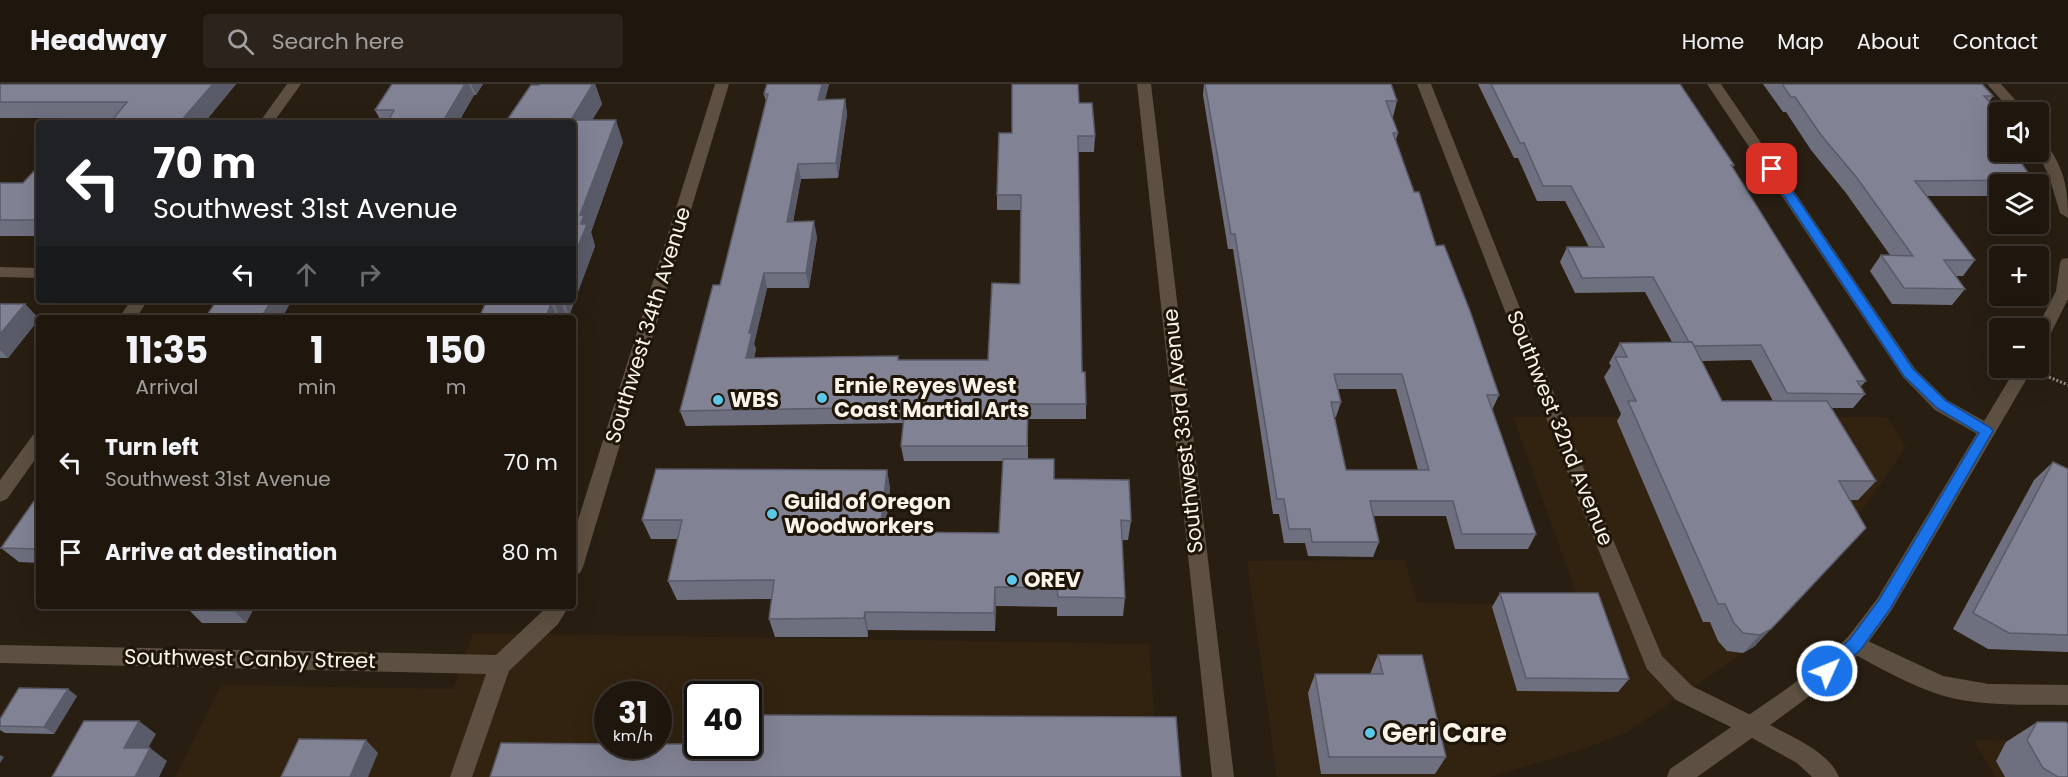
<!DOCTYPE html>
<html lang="en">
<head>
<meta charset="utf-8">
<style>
	body { margin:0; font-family:Poppins,sans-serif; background:#2c231c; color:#f1f3f6; height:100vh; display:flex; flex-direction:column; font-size:22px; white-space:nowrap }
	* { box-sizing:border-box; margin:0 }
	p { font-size:20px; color:#a19f9e }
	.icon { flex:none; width:33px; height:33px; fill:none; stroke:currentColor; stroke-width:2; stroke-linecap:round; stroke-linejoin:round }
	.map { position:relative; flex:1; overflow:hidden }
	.panel { position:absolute; left:36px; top:231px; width:540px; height:294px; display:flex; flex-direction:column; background:#1f160e; border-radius:6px; box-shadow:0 6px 24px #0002,0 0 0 2px #3c352e }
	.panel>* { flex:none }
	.top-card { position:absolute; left:36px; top:36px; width:540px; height:183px; border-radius:6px; box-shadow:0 6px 24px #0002,0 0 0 2px #3c352e; background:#202124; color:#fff; overflow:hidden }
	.controls { position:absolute; left:1989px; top:18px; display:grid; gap:12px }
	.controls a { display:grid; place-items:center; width:60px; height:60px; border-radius:6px; background:#1f160e; box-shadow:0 6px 24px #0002,0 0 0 2px #3c352e; font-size:30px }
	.speed { position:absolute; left:594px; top:597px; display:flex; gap:12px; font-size:30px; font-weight:700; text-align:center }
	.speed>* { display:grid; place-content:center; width:78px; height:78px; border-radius:50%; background:#1f160e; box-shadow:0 6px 24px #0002,0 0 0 2px #3c352e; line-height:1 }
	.speed small { font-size:15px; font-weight:400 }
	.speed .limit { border:3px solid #111; border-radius:9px; background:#fff; color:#111 }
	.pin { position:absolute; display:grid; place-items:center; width:51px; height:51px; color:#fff; margin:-26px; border-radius:12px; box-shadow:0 3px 9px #0006 }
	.me { position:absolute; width:66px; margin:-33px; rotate:46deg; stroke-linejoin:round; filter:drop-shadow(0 0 4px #0008) }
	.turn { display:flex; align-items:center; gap:21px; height:126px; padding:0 18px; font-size:27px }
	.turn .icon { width:78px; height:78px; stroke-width:2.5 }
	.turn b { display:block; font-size:42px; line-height:51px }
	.lanes { display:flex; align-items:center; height:57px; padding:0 18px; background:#0003; justify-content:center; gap:30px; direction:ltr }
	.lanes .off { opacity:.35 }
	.eta { display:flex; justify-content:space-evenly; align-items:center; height:102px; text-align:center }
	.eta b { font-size:36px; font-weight:700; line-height:42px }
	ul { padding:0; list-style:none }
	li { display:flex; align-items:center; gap:18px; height:90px; padding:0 18px }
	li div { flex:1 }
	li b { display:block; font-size:22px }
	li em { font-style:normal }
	header { display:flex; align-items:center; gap:36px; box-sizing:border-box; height:84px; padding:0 30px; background:#1f160e; border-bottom:2px solid #3c352e }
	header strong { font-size:28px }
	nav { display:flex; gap:33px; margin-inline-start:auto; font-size:21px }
	.search { width:420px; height:54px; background:#2c231c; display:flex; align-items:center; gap:15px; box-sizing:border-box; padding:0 21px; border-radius:6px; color:#a19f9e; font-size:22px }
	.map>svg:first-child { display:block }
</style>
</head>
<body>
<header>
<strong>Headway</strong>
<div class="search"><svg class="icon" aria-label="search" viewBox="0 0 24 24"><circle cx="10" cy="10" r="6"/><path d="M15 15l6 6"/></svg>Search here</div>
<nav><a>Home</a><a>Map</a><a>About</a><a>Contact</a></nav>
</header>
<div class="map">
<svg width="2068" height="693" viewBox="0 0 2068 693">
	<rect width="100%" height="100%" fill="#291e12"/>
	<g fill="#322310" fill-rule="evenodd">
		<polygon points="1513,333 1887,333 1906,363 1822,484 1783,529 1735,575 1627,648 1584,665 1490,693 1277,693 1247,477 1405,476 1417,519 1580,520"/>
		<path d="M473 549 1149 560 1159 693H175L221 601 453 605ZM608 610H658V662H608ZM698 610H748V662H698Z"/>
		<polygon points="1974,656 2068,658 2068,693 1995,693"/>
	</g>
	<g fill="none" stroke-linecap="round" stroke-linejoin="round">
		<polyline stroke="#948b81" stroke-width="3" stroke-dasharray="2 2" stroke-linecap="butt" points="2049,293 2068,301"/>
		<g fill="#5d5042" fill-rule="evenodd">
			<polygon points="715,0 729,0 583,483 580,489 573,491 573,452"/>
			<polygon points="1137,0 1151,0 1234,693 1212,693"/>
			<polygon points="1417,0 1431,0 1595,413 1662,572 1692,602 1759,635 1762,642 1759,649 1751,652 1743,649 1676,616 1647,585 1577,413"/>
			<polygon points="1707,0 1721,0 1915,285 1947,316 1993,342 1996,347 1993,352 1987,354 1981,352 1935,326 1903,293"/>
			<polygon points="0,183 39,184 39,194 0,193"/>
			<polygon points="548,522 569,522 558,540 509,587 472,693 450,693 486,590 0,579 0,561 496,571"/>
			<path d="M1855 551 1943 592 1989 600 2068 601V621C2027 620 1984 623 1944 612 1910 602 1879 583 1848 567L1845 560 1848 553Z"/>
		</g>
		<g fill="#5d5042" fill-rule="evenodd">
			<polygon points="287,0 301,0 273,39 259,39"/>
			<polygon points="1987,0 2001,0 2026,28 2012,28"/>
			<path d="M2038 53 2043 54C2063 84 2068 98 2068 134L2060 129 2049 92 2037 68Z"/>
			<polygon points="2068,174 2068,215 2044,263 2038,265 2037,244 2056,207 2060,179 2062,175"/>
			<polygon points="131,216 148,216 136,234 119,234"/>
			<path d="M2016 284H2033L1891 527 1862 567 1834 594 1770 641C1794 654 1828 667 1839 693H1812L1797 679 1752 654 1697 693H1667L1670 685 1785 606 1820 580 1848 553 1877 515Z"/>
			<polygon points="39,349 39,370 7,415 0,418 0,396 33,351"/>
		</g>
	</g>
	<g fill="#6f707f" fill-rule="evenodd">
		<polygon points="0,0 236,0 204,39 110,39 114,34 0,34"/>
		<polygon points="392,0 483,0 476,11 474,11 458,39 382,39 375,26"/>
		<polygon points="539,0 595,0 602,20 592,36 623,58 591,148 595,162 569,232 567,232 566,234 479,234 487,216 573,216 539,1"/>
		<polygon points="767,0 829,0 825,15 845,15 847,30 838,94 801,95 793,138 817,153 809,204 767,204 754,260 756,265 754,274 898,272 899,276 988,276 1020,200 1021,126 997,126 997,111 1012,49 1079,19 1095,52 1094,68 1078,68 1082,288 1086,320 1086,335 1028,335 1028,375 1054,395 1131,437 1128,456 1122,456 1125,514 1123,532 1057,532 1057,523 996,522 995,547 868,546 868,553 775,553 769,535 772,515 677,516 668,497 678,455 651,455 642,436 887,386 890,405 885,448 999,449 1003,377 904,377 901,362 904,339 686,342 680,327 720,201 766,18 764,10"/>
		<path d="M1204 0H1391L1397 17 1393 33H1392L1398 49 1396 56 1414 108 1499 311 1492 326 1536 450 1528 465H1455L1446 432H1373L1379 458 1373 473 1308 472 1305 459H1284L1279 430H1273L1233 165H1228L1203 11ZM1338 305H1396L1418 386H1346L1334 333H1336L1341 318Z"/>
		<path d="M1478 0H1680L1734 81 1732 84 1866 297 1861 302 1865 310 1853 324H1831L1876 397 1858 416H1850L1755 562 1743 569 1727 567 1718 557 1710 538H1703L1617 337 1621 330 1604 293 1611 282 1609 279 1620 259 1672 258 1645 208 1575 209 1560 178 1567 163H1589L1565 117H1537L1518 74H1514ZM1751 276 1773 317H1722L1701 277Z"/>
		<polygon points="1763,0 1982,0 1993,12 1989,18 2000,29 2000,68 2024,77 2022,80 2033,96 2030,100 2000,100 2000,112 1927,112 1975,176 1963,192 1955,192 1965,205 1952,221 1892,220 1870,187 1881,171 1890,171 1846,109 1811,66 1786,28 1783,28"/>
		<polygon points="39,86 39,152 0,152 0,99 23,99"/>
		<polygon points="0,220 25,220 39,235 8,274 0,274"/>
		<polygon points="2053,378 2068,385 2068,568 1988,565 1953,545 2034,396"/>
		<polygon points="39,410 39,479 19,478 1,464"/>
		<polygon points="1500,509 1629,595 1618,608 1517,607 1492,523"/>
		<polygon points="125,522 255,522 246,539 202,539 189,526 191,523"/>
		<polygon points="1378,571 1446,673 1435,690 1321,690 1308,609 1315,590 1370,590"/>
		<polygon points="77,612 54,650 5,649 0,646 0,635"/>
		<polygon points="2037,638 2068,693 2005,693 1996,677 2006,658"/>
	</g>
	<g fill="#5a5b68">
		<polygon points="213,0 236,0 204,39 179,39"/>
		<polygon points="465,0 469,0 474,11 458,39 442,39"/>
		<polygon points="471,0 483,0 476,11"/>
		<polygon points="593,0 595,0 602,20 579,58 571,36"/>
		<polygon points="822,0 829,0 821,31 818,16"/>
		<polygon points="845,15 847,30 838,94 836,79"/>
		<polygon points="616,36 623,58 591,148 595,162 569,232 563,216 573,216 573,175 581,140 580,131"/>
		<polygon points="798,80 801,95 790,153 787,138"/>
		<polygon points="814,137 817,153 809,204 806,189"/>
		<polygon points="764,189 767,204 754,260 756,265 750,290 746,274 749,249"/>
		<polygon points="272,216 292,216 282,234 261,234"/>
		<polygon points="555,216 560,216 567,232 566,234 560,234 554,219"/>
		<polygon points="551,219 558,234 546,234"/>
		<polygon points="25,220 39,235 8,274 0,266 0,250"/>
		<polygon points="887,386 890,405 883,467 880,448"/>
		<polygon points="995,503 996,522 995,547 994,529"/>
		<polygon points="237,522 255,522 246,539 234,527"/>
		<polygon points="865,528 868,546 868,553 864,534"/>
		<polygon points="1771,545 1755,562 1743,569 1760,551"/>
		<polygon points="68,605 77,612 54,650 44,643"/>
		<polygon points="139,637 156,650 141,677 124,664"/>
		<polygon points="366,656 378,669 368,693 350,693"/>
		<polygon points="150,664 167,677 159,693 135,693"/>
		<polygon points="0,671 4,673 0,679"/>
	</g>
	<g fill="#818294" stroke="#5a5b68" stroke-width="1.5" fill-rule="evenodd">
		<polygon points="0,0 213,0 179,39 110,39 127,18 0,18"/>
		<polygon points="392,0 465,0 442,39 394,39 397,35 389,35 394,26 375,26"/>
		<polygon points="539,0 593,0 571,36 616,36 580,131 584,131 581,140 587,140 573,175 573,39 505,39 531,1 539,1"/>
		<polygon points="767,0 822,0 818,16 845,15 836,79 798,80 787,138 814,137 806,189 764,189 749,249 752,249 746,274 898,272 898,276 988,276 992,199 1020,200 1021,111 997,111 999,49 1012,49 1012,0 1078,0 1079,19 1092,19 1095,52 1078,52 1082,288 1085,288 1086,320 1028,320 1027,362 901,362 905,323 680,327 713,201 720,201 768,10 764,10"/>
		<path d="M1205 0H1391L1397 17H1386L1398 49H1393L1414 108H1419L1436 162 1444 161 1470 227 1499 311H1487L1536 450H1462L1453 417H1370L1379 458H1312L1310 445H1289L1284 415H1277L1235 150H1231ZM1334 290H1402L1429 386H1346L1331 318H1341Z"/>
		<polygon points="1491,0 1680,0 1734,81 1731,81 1866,297 1857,297 1865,310 1787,309 1761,261 1694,262 1692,258 1689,258 1653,193 1582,194 1567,163 1604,163 1571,102 1543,102 1524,59 1520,59"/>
		<polygon points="1782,0 1982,0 1993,12 1984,12 2000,29 2000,47 1997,47 2000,50 2000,68 2016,68 2024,77 2020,77 2033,96 1915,97 1975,176 1944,176 1965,205 1904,204 1881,171 1913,172 1857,94 1821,51 1795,13 1791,13"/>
		<polygon points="35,86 39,86 39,136 0,136 0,99 23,99"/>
		<polygon points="217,216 272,216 261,234 205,234"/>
		<polygon points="487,216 555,216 554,219 551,219 546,234 479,234"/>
		<polygon points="0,220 25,220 0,250"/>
		<polygon points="1692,258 1722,317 1827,317 1876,397 1839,397 1866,444 1771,545 1760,551 1743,549 1734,539 1725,520 1718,520 1628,317 1636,317 1615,273 1627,273 1620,259"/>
		<polygon points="1003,375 1054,375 1054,395 1129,396 1131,437 1121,436 1125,514 1058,513 1057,504 995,503 994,529 865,528 864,534 769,535 774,496 668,497 682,436 642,436 656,385 887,386 880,448 999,449"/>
		<polygon points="2053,378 2068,385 2068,551 2009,549 1973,529"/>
		<polygon points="39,410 39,465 1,464"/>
		<polygon points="1500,509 1598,509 1629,595 1526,594"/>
		<polygon points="192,522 237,522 234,527 189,526"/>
		<polygon points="1378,571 1422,571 1446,673 1329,673 1315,590 1383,590"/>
		<polygon points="19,604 68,605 44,643 0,642 0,635"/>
		<polygon points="691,630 698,631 698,662 748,662 748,631 1176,633 1181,693 490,693 501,659 608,660 608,662 658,662 658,660 685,660"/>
		<polygon points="84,637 139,637 124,664 150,664 135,693 52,693"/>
		<polygon points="2037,638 2066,638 2068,640 2068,693 2058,693 2043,684 2027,656"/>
		<polygon points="299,655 366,656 350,693 281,693"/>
	</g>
	<polygon fill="#1a73e8" stroke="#114b97" stroke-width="1.5" points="1772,82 1776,83 1913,285 1946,317 1991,344 1993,347 1890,525 1861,565 1833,592 1827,594 1821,592 1819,587 1821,582 1850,555 1879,516 1979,349 1937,324 1904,292 1766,85"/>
	<g fill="#5dc7e8" stroke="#1f1509" stroke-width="2">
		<circle cx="822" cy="314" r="6"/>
		<circle cx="718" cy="316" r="6"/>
		<circle cx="772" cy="430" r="6"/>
		<circle cx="1012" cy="496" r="6"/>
		<circle cx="1370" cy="649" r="6"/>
	</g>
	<g text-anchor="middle" stroke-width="6" stroke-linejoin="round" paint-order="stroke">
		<g font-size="21" fill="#faf3ea" stroke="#1f1509">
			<text transform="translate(648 241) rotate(-73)" y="7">Southwest 34th Avenue</text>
			<text transform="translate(1560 344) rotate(68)" y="7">Southwest 32nd Avenue</text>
			<text transform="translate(1183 347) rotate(-96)" y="7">Southwest 33rd Avenue</text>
			<text transform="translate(250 575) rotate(1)" y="7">Southwest Canby Street</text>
		</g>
		<g font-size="21" font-weight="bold" fill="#faf3ea" stroke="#1f1509" text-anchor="start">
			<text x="834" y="309">Ernie Reyes West<tspan x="834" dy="24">Coast Martial Arts</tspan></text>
			<text x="730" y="323">WBS</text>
			<text x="784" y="425">Guild of Oregon<tspan x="784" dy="24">Woodworkers</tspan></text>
			<text x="1024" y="503">OREV</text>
		</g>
		<g font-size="26" font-weight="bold" fill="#faf3ea" stroke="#1f1509" text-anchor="start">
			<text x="1382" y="658">Geri Care</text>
		</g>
	</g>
</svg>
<div class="controls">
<a><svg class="icon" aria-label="sound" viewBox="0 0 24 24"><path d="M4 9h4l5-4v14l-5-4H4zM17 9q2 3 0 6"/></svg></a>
<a><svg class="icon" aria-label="layers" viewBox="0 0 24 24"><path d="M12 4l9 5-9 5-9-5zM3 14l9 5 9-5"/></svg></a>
<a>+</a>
<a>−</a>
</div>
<div class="speed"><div>31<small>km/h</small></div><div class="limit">40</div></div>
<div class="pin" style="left:1772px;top:85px;background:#d93025"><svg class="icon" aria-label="arrive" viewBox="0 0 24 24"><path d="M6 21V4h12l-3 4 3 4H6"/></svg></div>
<svg class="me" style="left:1827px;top:587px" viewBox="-20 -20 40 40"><circle r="17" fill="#1a73e8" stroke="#fff" stroke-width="3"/><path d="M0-11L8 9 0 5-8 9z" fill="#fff"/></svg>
<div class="top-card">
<div class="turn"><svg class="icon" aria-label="left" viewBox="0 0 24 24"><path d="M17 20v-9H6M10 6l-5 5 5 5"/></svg><div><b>70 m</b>Southwest 31st Avenue</div></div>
<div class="lanes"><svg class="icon" aria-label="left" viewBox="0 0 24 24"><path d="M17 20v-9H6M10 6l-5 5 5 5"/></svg><svg class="icon off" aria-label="ahead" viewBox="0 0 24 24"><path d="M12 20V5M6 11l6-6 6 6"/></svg><svg class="icon off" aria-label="right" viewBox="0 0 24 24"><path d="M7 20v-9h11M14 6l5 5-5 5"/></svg></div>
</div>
<section class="panel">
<div class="eta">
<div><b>11:35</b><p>Arrival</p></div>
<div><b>1</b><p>min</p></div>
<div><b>150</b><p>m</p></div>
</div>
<ul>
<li><svg class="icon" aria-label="left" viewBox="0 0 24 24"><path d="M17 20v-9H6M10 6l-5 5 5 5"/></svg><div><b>Turn left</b><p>Southwest 31st Avenue</p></div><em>70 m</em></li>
<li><svg class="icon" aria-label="arrive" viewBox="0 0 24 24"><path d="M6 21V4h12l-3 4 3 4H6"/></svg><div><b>Arrive at destination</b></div><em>80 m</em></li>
</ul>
</section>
</div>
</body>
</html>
